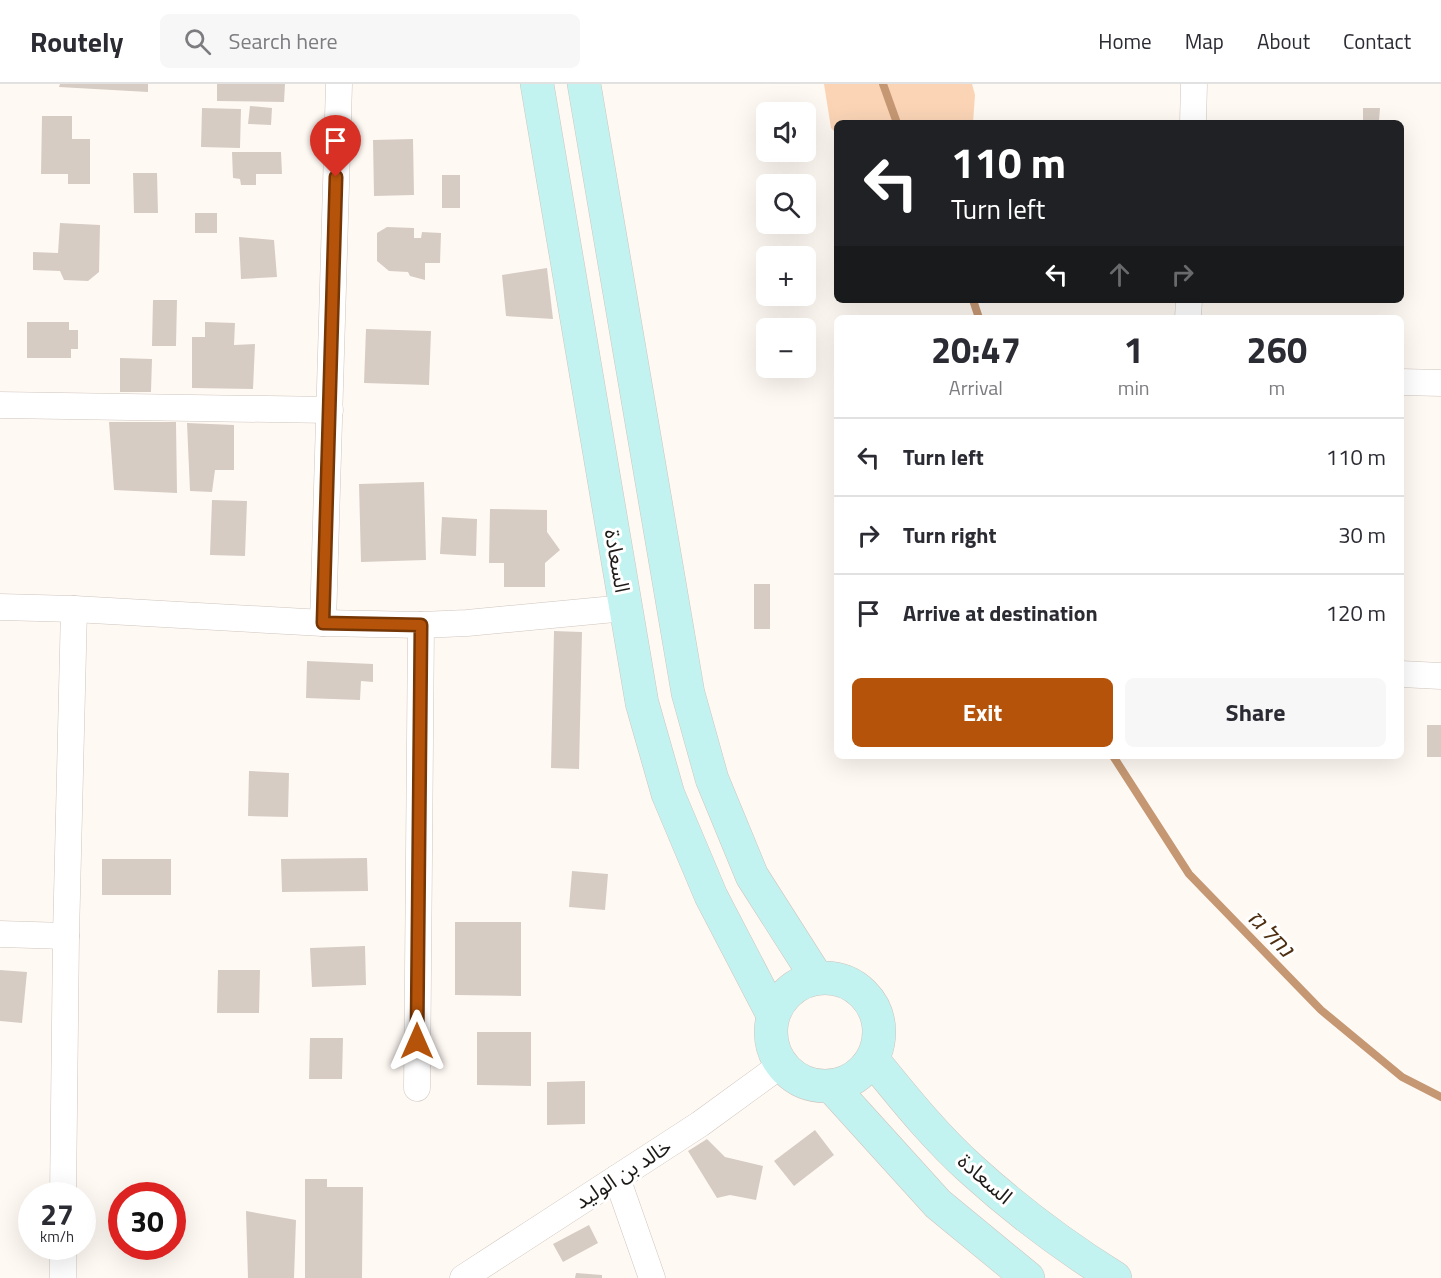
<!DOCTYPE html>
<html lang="en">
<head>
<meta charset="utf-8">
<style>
	body { margin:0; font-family:"Titillium Web","Noto Sans Arabic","Noto Sans Hebrew",sans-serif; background:#f7f7f7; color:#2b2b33; height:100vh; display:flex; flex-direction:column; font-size:22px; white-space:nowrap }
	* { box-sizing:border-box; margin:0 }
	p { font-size:20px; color:#7c7c81 }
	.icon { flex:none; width:33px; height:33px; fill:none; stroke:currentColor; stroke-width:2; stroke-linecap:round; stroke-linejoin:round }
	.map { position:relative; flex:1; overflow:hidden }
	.sheet { position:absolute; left:834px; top:231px; width:570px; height:444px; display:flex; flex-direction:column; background:#fff; border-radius:9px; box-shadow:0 6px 24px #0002 }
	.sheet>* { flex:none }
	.guide { position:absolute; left:834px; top:36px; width:570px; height:183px; border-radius:9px; box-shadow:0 6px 24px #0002; background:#202124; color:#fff; overflow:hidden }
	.buttons { position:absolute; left:756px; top:18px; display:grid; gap:12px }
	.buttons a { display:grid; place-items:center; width:60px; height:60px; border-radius:9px; background:#fff; box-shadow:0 6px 24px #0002; font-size:30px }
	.speed { position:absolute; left:18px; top:1098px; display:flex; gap:12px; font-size:30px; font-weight:700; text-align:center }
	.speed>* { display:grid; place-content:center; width:78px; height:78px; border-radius:50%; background:#fff; box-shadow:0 6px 24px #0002; line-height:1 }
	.speed small { font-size:15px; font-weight:400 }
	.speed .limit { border:9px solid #d22; background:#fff; color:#111 }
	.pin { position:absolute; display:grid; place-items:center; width:51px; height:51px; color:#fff; margin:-62px -26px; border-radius:50% 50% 50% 0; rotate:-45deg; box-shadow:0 0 6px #0007 }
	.pin .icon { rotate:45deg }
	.me { position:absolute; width:66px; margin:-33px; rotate:0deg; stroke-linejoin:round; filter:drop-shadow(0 0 4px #0008) }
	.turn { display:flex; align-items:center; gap:21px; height:126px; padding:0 18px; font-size:27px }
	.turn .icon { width:78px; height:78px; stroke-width:2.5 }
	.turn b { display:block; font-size:42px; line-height:51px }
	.lanes { display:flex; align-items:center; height:57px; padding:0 18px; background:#0003; justify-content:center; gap:30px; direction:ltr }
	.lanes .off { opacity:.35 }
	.eta { display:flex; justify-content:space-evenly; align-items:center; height:102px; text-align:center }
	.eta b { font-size:36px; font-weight:700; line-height:42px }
	.primary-button { display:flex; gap:12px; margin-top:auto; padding:12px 18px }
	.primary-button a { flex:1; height:69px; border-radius:9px; background:#b45309; color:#fff; font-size:24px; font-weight:700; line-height:69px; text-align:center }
	.primary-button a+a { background:#f7f7f7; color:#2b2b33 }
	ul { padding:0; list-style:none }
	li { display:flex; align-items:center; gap:18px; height:78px; padding:0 18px; border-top:2px solid #e1e1e2 }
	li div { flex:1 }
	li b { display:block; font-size:22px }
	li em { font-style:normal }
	header { display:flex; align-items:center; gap:36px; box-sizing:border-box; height:84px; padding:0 30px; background:#fff; border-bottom:2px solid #e1e1e2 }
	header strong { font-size:28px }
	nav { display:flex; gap:33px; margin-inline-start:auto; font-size:21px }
	.search { width:420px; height:54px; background:#f7f7f7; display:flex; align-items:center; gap:15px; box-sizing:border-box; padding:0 21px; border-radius:9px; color:#7c7c81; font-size:22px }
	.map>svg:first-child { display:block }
</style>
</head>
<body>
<header>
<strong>Routely</strong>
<div class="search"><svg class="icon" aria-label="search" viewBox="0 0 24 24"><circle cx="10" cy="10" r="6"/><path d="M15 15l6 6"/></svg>Search here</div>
<nav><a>Home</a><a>Map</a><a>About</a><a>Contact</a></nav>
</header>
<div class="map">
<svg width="1441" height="1194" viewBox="0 0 1441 1194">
	<rect width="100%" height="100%" fill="#fff9f4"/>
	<polygon fill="#fad4b5" points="824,0 972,0 975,11 973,39 837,39 837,50 831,44"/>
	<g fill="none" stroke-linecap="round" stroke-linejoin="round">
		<g stroke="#c59873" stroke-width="8">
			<polyline points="883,0 897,39"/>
			<polyline points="973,216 979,234"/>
			<polyline points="1113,672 1189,790 1321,926 1402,993 1441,1013"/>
		</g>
	</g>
	<g fill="#d6ccc4">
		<polygon points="60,0 148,0 148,8 59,3"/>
		<polygon points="217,0 285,0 284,18 217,17"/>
		<polygon points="250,22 272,24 271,41 248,40"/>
		<polygon points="202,24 241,25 240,64 201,63"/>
		<polygon points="1363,24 1380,24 1379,37 1363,37"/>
		<polygon points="42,32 72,32 72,55 90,55 90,100 68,100 68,90 41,90"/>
		<polygon points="413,55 414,111 374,112 373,56"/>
		<polygon points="232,68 281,68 282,90 256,90 256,101 241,101 240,95 233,94"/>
		<polygon points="133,89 157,89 158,129 134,129"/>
		<rect x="442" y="91" width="18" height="33"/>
		<rect x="195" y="129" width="22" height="20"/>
		<polygon points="60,139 100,141 99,188 88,197 64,196 60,187 33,186 33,168 58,169"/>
		<polygon points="387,143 414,144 414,154 421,154 422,148 441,149 440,179 425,179 425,196 410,192 408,188 389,187 377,177 377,149"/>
		<polygon points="239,153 274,156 277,193 241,195"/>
		<polygon points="547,184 553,235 506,232 502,191"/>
		<polygon points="153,216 177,216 176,262 152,262"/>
		<polygon points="27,238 69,238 69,246 78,246 78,265 71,265 71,274 27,274"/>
		<polygon points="205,238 235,239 234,261 255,260 253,305 192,304 192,253 205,253"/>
		<polygon points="366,245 431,247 429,301 364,299"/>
		<polygon points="120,274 152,275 151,308 120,308"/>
		<polygon points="109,338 176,338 177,409 114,406"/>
		<polygon points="187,339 234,341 234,386 215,386 212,408 190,407"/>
		<polygon points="424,398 426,476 361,478 359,400"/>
		<polygon points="212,416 247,417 245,472 210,471"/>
		<polygon points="490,425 547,426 547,448 560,466 545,479 545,503 504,503 504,479 489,479"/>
		<polygon points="442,433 477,435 476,472 440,470"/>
		<rect x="754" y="500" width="16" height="45"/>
		<polygon points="554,547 582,548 579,685 551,684"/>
		<polygon points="307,577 373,580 373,598 361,597 360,616 306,614"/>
		<rect x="1427" y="641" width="14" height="32"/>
		<polygon points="249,687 289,689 288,733 248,732"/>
		<polygon points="367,774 368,807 282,808 281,775"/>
		<rect x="102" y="775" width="69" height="36"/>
		<polygon points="572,787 608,790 605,826 569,823"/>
		<polygon points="455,838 521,838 521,912 455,911"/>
		<polygon points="365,862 366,901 312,903 310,864"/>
		<polygon points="0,886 27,888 22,939 0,937"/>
		<polygon points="218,886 260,886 259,929 217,929"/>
		<polygon points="477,948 531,948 531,1002 477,1001"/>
		<polygon points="310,954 343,954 342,995 309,995"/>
		<polygon points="585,997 585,1040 547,1041 547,998"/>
		<polygon points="815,1046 834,1071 794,1102 774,1077"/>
		<polygon points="707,1055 725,1073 763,1082 756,1116 730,1111 717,1114 688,1067"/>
		<polygon points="305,1095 327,1095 327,1103 363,1103 362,1194 305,1194"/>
		<polygon points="246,1127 296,1136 294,1194 248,1194"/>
		<polygon points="589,1141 598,1159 563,1178 553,1160"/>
		<polygon points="576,1189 602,1191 602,1194 575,1194"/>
	</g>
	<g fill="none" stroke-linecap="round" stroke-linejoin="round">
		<defs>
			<g id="street">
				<polyline points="1193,39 1194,0"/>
				<polyline points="1188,234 1189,216"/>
				<polyline points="1401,298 1441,299"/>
				<polyline points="0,321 330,326"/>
				<polyline points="0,523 74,525 323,539 421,541 467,539 625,524"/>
				<polyline points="323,539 339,0"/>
				<polyline points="1401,590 1441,592"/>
				<polyline points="0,850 66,852"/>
				<polyline points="417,1004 421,541"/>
				<polyline points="617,1094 652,1194"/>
				<polyline points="63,1112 66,852 74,525"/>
				<polyline points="63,1194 63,1162"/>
				<polyline points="463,1194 700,1040 781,981"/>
			</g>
			<g id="secondary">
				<polyline points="537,0 642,619 668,710 711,812 773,931"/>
				<polyline points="584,0 688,609 712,695 752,792 817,894"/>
				<circle cx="825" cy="948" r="54"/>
				<path d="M873 976C904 1014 935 1053 972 1086 1016 1126 1064 1162 1115 1194"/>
				<polyline points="832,1003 938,1120 1028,1194"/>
			</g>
		</defs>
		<use href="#street" stroke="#cfc5bd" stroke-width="27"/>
		<use href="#secondary" stroke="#cfc5bd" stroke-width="34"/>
		<use href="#street" stroke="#fff" stroke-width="26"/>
		<use href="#secondary" stroke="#c3f3f1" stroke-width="33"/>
	</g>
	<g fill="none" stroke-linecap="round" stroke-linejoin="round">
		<defs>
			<polyline id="route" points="336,93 323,539 421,541 417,957"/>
		</defs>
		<use href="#route" stroke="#753606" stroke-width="15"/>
		<use href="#route" stroke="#b45309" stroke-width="10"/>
	</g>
	<g text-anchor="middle" stroke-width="6" stroke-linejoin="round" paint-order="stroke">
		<g font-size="21" fill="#1e1a17" stroke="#fff">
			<text transform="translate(617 477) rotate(80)" y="7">السعادة</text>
			<text transform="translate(623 1090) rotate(-33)" y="7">خالد بن الوليد</text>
			<text transform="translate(985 1095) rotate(41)" y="7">السعادة</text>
		</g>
		<g font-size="22" font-style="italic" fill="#4e2f11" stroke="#fff">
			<text transform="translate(1271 849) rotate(46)" y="8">נחל גז</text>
		</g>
	</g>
</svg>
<div class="buttons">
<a><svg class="icon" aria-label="sound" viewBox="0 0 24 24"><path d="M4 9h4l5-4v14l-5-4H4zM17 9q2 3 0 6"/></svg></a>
<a><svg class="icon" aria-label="search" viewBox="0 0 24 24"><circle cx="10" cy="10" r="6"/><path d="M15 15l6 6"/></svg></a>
<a>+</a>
<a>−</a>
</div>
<div class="speed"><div>27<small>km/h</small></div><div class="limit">30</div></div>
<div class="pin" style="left:336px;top:93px;background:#d93025"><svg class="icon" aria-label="arrive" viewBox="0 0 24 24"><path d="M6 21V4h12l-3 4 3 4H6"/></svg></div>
<svg class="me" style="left:417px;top:957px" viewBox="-20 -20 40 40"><path d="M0-17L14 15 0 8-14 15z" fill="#b45309" stroke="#fff" stroke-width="4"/></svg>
<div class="guide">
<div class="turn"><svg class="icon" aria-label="left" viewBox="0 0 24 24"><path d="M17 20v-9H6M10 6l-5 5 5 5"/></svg><div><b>110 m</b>Turn left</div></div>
<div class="lanes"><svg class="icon" aria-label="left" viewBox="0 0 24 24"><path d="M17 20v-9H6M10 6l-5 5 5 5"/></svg><svg class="icon off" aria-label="ahead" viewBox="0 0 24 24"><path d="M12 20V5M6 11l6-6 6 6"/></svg><svg class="icon off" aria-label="right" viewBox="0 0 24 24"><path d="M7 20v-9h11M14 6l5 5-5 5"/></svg></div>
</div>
<section class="sheet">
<div class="eta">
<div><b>20:47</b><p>Arrival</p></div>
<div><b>1</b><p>min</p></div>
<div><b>260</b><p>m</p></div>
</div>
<ul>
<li><svg class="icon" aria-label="left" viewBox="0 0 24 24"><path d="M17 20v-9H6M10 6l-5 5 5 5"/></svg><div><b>Turn left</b></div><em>110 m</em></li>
<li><svg class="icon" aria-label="right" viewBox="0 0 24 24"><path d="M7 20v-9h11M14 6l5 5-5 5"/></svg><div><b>Turn right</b></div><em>30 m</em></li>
<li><svg class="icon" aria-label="arrive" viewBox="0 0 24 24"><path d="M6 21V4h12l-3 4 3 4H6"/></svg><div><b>Arrive at destination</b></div><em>120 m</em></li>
</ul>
<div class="primary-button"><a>Exit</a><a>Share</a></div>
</section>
</div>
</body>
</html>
